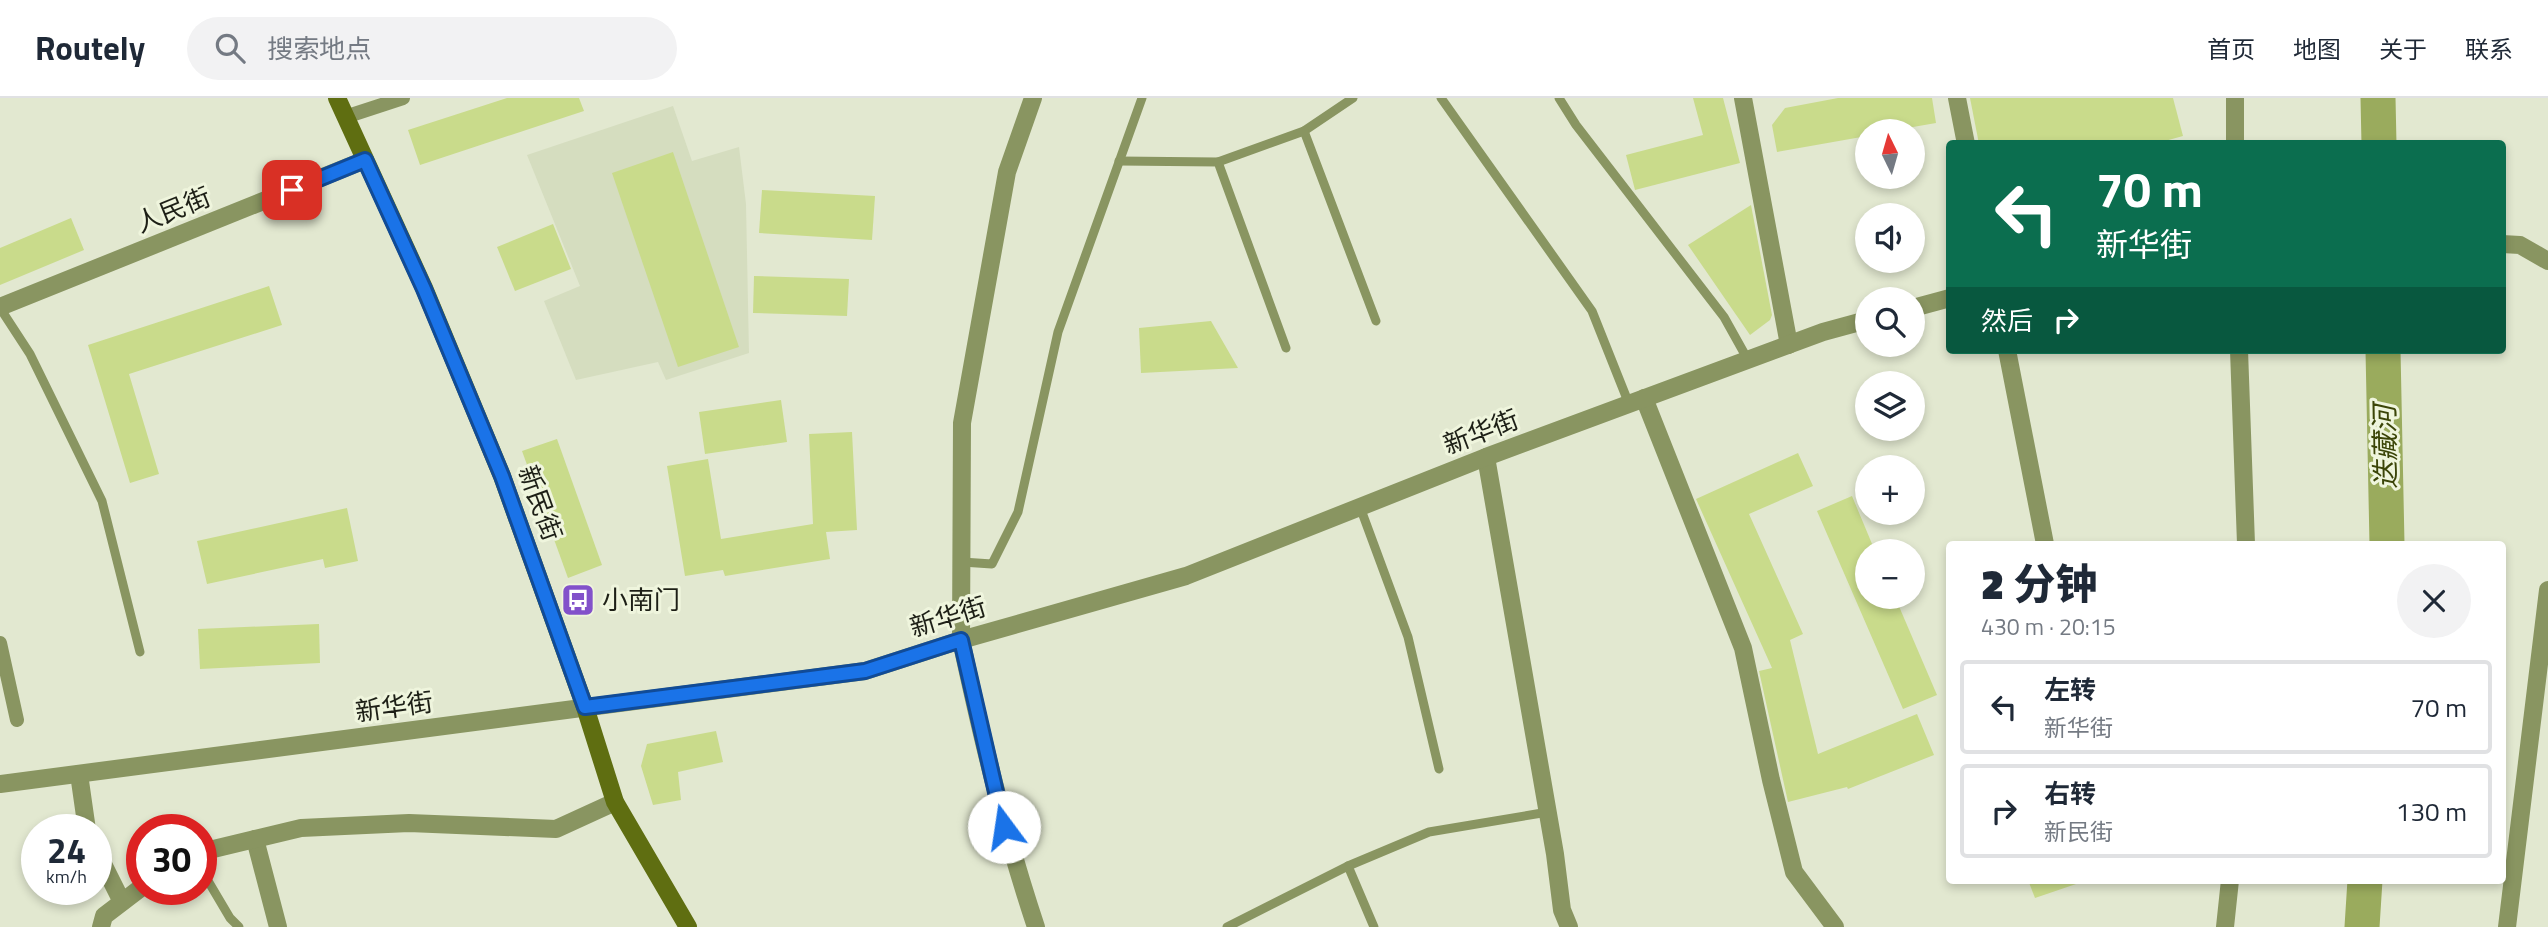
<!DOCTYPE html>
<html lang="zh">
<head>
<meta charset="utf-8">
<style>
	body { margin:0; font-family:"Titillium Web","Noto Sans SC",sans-serif; background:#f2f2f3; color:#1f2937; height:100vh; display:flex; flex-direction:column; font-size:26px; white-space:nowrap }
	* { box-sizing:border-box; margin:0 }
	p { font-size:23px; color:#747a83 }
	.icon { flex:none; width:38px; height:38px; fill:none; stroke:currentColor; stroke-width:2; stroke-linecap:round; stroke-linejoin:round }
	.map { position:relative; flex:1; overflow:hidden }
	.side { position:absolute; left:1946px; top:443px; width:560px; height:343px; display:flex; flex-direction:column; background:#fff; border-radius:7px; box-shadow:0 4px 10px #0003 }
	.side>* { flex:none }
	.hud { position:absolute; left:1946px; top:42px; width:560px; height:214px; border-radius:7px; box-shadow:0 4px 10px #0003; background:#0b6e4f; color:#fff; overflow:hidden }
	.needle { width:46px; rotate:355deg }
	.controls { position:absolute; left:1855px; top:21px; display:grid; gap:14px }
	.controls a { display:grid; place-items:center; width:70px; height:70px; border-radius:50%; background:#fff; box-shadow:0 4px 10px #0003; font-size:35px }
	.speed { position:absolute; left:21px; top:716px; display:flex; gap:14px; font-size:35px; font-weight:700; text-align:center }
	.speed>* { display:grid; place-content:center; width:91px; height:91px; border-radius:50%; background:#fff; box-shadow:0 4px 10px #0003; line-height:1 }
	.speed small { font-size:18px; font-weight:400 }
	.speed .limit { border:10px solid #d22; background:#fff; color:#111 }
	.pin { position:absolute; display:grid; place-items:center; width:60px; height:60px; color:#fff; margin:-30px; border-radius:14px; box-shadow:0 4px 10px #0006 }
	.me { position:absolute; width:77px; margin:-38px; rotate:346deg; stroke-linejoin:round; filter:drop-shadow(0 0 5px #0008) }
	.turn { display:flex; align-items:center; gap:24px; height:147px; padding:0 35px; font-size:32px }
	.turn .icon { width:91px; height:91px; stroke-width:2.5 }
	.turn b { display:block; font-size:49px; line-height:60px }
	.then { display:flex; align-items:center; height:66px; padding:0 35px; background:#0003; gap:14px; font-size:26px }
	.round { display:grid; place-items:center; flex:none; width:74px; height:74px; border-radius:37px; background:#f2f2f3 }
	.headline { display:flex; align-items:center; justify-content:space-between; height:119px; padding:0 35px }
	h1 { font-size:42px; font-weight:800; line-height:52px }
	ul { padding:0; list-style:none }
	li { display:flex; align-items:center; gap:21px; height:94px; margin:0 14px 10px; padding:0 21px; border:4px solid #e0e1e3; border-radius:7px }
	li div { flex:1 }
	li b { display:block; font-size:26px }
	li em { font-style:normal }
	header { display:flex; align-items:center; gap:42px; box-sizing:border-box; height:98px; padding:0 35px; background:#fff; border-bottom:2px solid #e0e1e3 }
	header strong { font-size:33px }
	nav { display:flex; gap:38px; margin-inline-start:auto; font-size:24px }
	.search { width:490px; height:63px; background:#f2f2f3; display:flex; align-items:center; gap:18px; box-sizing:border-box; padding:0 24px; border-radius:38px; color:#747a83; font-size:26px }
	.map>svg:first-child { display:block }
</style>
</head>
<body>
<header>
<strong>Routely</strong>
<div class="search"><svg class="icon" aria-label="search" viewBox="0 0 24 24"><circle cx="10" cy="10" r="6"/><path d="M15 15l6 6"/></svg>搜索地点</div>
<nav><a>首页</a><a>地图</a><a>关于</a><a>联系</a></nav>
</header>
<div class="map">
<svg width="2548" height="829" viewBox="0 0 2548 829">
	<rect width="100%" height="100%" fill="#e2e8d0"/>
	<polygon fill="#d5ddbf" points="673,8 692,63 739,49 746,106 749,255 666,282 658,264 576,282 544,203 580,188 527,57"/>
	<g fill="none" stroke-linecap="round" stroke-linejoin="round">
		<g stroke="#9aab5d" stroke-width="35">
			<polyline points="2378,0 2379,46"/>
			<polyline points="2383,252 2387,446"/>
			<polyline points="2362,829 2365,782"/>
		</g>
	</g>
	<g fill="#c9db8b">
		<polygon points="507,0 579,0 584,13 420,67 408,32"/>
		<polygon points="1693,0 1723,0 1740,65 1635,92 1626,57 1703,37"/>
		<polygon points="1838,0 1932,0 1936,25 1890,33 1867,33 1867,38 1777,54 1772,27 1785,10"/>
		<polygon points="1970,0 2173,0 2183,38 2154,46 1979,46"/>
		<polygon points="673,54 739,249 678,269 612,75"/>
		<polygon points="762,92 875,98 872,142 759,135"/>
		<polygon points="1751,107 1772,217 1770,222 1750,237 1688,147"/>
		<polygon points="71,120 84,152 0,187 0,150"/>
		<polygon points="553,126 571,171 515,193 497,149"/>
		<polygon points="754,178 849,181 847,218 753,215"/>
		<polygon points="269,188 282,227 129,276 159,376 130,385 88,247"/>
		<polygon points="1211,223 1238,270 1141,275 1139,230"/>
		<polygon points="781,302 787,344 705,356 699,314"/>
		<polygon points="852,334 857,432 826,434 830,461 725,478 723,472 685,478 667,368 708,361 721,441 813,426 809,336"/>
		<polygon points="557,341 602,467 568,480 522,353"/>
		<polygon points="1798,355 1813,388 1749,416 1803,536 1790,542 1818,656 1917,616 1934,657 1848,691 1847,689 1788,704 1759,573 1772,570 1696,401"/>
		<polygon points="1852,398 1875,453 1867,453 1867,499 1895,499 1937,597 1903,611 1817,413"/>
		<polygon points="347,410 358,463 325,470 323,461 207,486 197,443"/>
		<polygon points="319,526 320,565 200,571 198,531"/>
		<polygon points="716,633 723,664 678,674 681,702 653,707 641,668 647,646"/>
		<polygon points="2028,782 2079,782 2079,785 2035,800"/>
	</g>
	<g fill="none" stroke-linecap="round" stroke-linejoin="round">
		<g stroke="#899561" stroke-width="9">
			<polyline points="1441,0 1592,213 1629,306"/>
			<polyline points="1559,0 1576,27 1724,219 1748,262"/>
			<polyline points="1304,33 1353,0"/>
			<polyline points="1119,63 1218,64 1286,250"/>
			<polyline points="1218,64 1304,33 1376,223"/>
			<polyline points="0,210 30,256 102,403 140,554"/>
			<polyline points="1360,409 1408,539 1439,671"/>
			<polyline points="962,464 992,466 1018,414 1058,234 1142,0"/>
			<polyline points="1348,768 1374,829"/>
			<polyline points="201,771 230,820 239,829"/>
			<polyline points="1227,829 1348,768 1429,734 1548,714"/>
		</g>
		<g stroke="#899561" stroke-width="14">
			<polyline points="345,19 403,0"/>
			<polyline points="0,545 17,622"/>
		</g>
		<g stroke="#899561" stroke-width="18">
			<polyline points="1743,0 1789,247"/>
			<polyline points="1957,0 1966,46"/>
			<polyline points="0,209 365,62"/>
			<polyline points="2007,252 2045,446"/>
			<polyline points="1644,300 1743,550 1771,682 1794,774 1835,829"/>
			<path d="M961 542C982 640 1004 733 1036 829"/>
			<polyline points="79,676 87,732"/>
			<polyline points="255,741 278,829"/>
			<polyline points="96,752 122,804"/>
			<polyline points="201,754 301,730 409,725 556,731 615,704"/>
			<polyline points="101,829 104,818 142,789"/>
		</g>
		<g stroke="#899561" stroke-width="18">
			<polyline points="2235,0 2235,46"/>
			<polyline points="2502,146 2520,147 2548,163"/>
			<polyline points="1913,210 1950,200"/>
			<polyline points="2239,252 2246,446"/>
			<polyline points="1486,359 1555,756 1562,812 1569,829"/>
			<polyline points="961,542 962,325 1007,74 1033,0"/>
			<polyline points="0,686 865,573 961,542 1186,478 1486,359 1823,234 1867,222"/>
			<polyline points="2225,829 2230,782"/>
			<polyline points="2507,829 2548,492"/>
		</g>
		<polyline stroke="#5f6e11" stroke-width="18" points="337,0 424,190 502,378 585,609 615,704 688,829"/>
	</g>
	<g fill="none" stroke-linecap="round" stroke-linejoin="round">
		<defs>
			<polyline id="route" points="292,92 365,62 424,191 502,378 585,609 865,573 961,542 1004,729"/>
		</defs>
		<use href="#route" stroke="#114b97" stroke-width="18"/>
		<use href="#route" stroke="#1a73e8" stroke-width="12"/>
	</g>
	<defs>
		<symbol id="bus-square" viewBox="-11 -11 22 22"><rect x="-9" y="-9" width="18" height="18" rx="4" fill="#8251ca" stroke="#eff5dd"/><path d="M-5-6H5V4H4V6H2V4H-2V6H-4V4H-5ZM-3.5-4V0h7V-4ZM-3.5 1.2v1.5H-2V1.2ZM2 1.2v1.5H3.5V1.2Z" fill="#fff"/></symbol>
	</defs>
	<g fill-rule="evenodd">
		<use href="#bus-square" x="559" y="483" width="38" height="38"/>
	</g>
	<g text-anchor="middle" stroke-width="6" stroke-linejoin="round" paint-order="stroke">
		<g font-size="26" fill="#1d1f16" stroke="#eff5dd">
			<text transform="translate(173 112) rotate(-22)" y="9">人民街</text>
			<text transform="translate(1481 334) rotate(-21)" y="9">新华街</text>
			<text transform="translate(540 405) rotate(70)" y="9">新民街</text>
			<text transform="translate(948 519) rotate(-17)" y="9">新华街</text>
			<text transform="translate(394 609) rotate(-8)" y="9">新华街</text>
		</g>
		<g font-size="26" fill="#1d1f16" stroke="#eff5dd" text-anchor="start">
			<text x="602" y="511">小南门</text>
		</g>
		<g font-size="28" font-style="italic" fill="#3b4508" stroke="#eff5dd">
			<text transform="translate(2385 349) rotate(-91)" y="10">迭藏河</text>
		</g>
	</g>
</svg>
<div class="controls">
<a><svg class="needle" viewBox="-14 -14 28 28"><path d="M0-13l5 13h-10z" fill="#e53935"/><path d="M0 13l5-13h-10z" fill="#747a83"/></svg></a>
<a><svg class="icon" aria-label="sound" viewBox="0 0 24 24"><path d="M4 9h4l5-4v14l-5-4H4zM17 9q2 3 0 6"/></svg></a>
<a><svg class="icon" aria-label="search" viewBox="0 0 24 24"><circle cx="10" cy="10" r="6"/><path d="M15 15l6 6"/></svg></a>
<a><svg class="icon" aria-label="layers" viewBox="0 0 24 24"><path d="M12 4l9 5-9 5-9-5zM3 14l9 5 9-5"/></svg></a>
<a>+</a>
<a>−</a>
</div>
<div class="speed"><div>24<small>km/h</small></div><div class="limit">30</div></div>
<div class="pin" style="left:292px;top:92px;background:#d93025"><svg class="icon" aria-label="arrive" viewBox="0 0 24 24"><path d="M6 21V4h12l-3 4 3 4H6"/></svg></div>
<svg class="me" style="left:1004px;top:729px" viewBox="-20 -20 40 40"><circle r="19" fill="#fff"/><path d="M0-13L10 11 0 6-10 11z" fill="#1a73e8"/></svg>
<div class="hud">
<div class="turn"><svg class="icon" aria-label="left" viewBox="0 0 24 24"><path d="M17 20v-9H6M10 6l-5 5 5 5"/></svg><div><b>70 m</b>新华街</div></div>
<div class="then">然后<svg class="icon" aria-label="right" viewBox="0 0 24 24"><path d="M7 20v-9h11M14 6l5 5-5 5"/></svg></div>
</div>
<section class="side">
<div class="headline"><div><h1>2 分钟</h1><p>430 m · 20:15</p></div><a class="round"><svg class="icon" aria-label="close" viewBox="0 0 24 24"><path d="M6 6l12 12M18 6L6 18"/></svg></a></div>
<ul>
<li><svg class="icon" aria-label="left" viewBox="0 0 24 24"><path d="M17 20v-9H6M10 6l-5 5 5 5"/></svg><div><b>左转</b><p>新华街</p></div><em>70 m</em></li>
<li><svg class="icon" aria-label="right" viewBox="0 0 24 24"><path d="M7 20v-9h11M14 6l5 5-5 5"/></svg><div><b>右转</b><p>新民街</p></div><em>130 m</em></li>
</ul>
</section>
</div>
</body>
</html>
